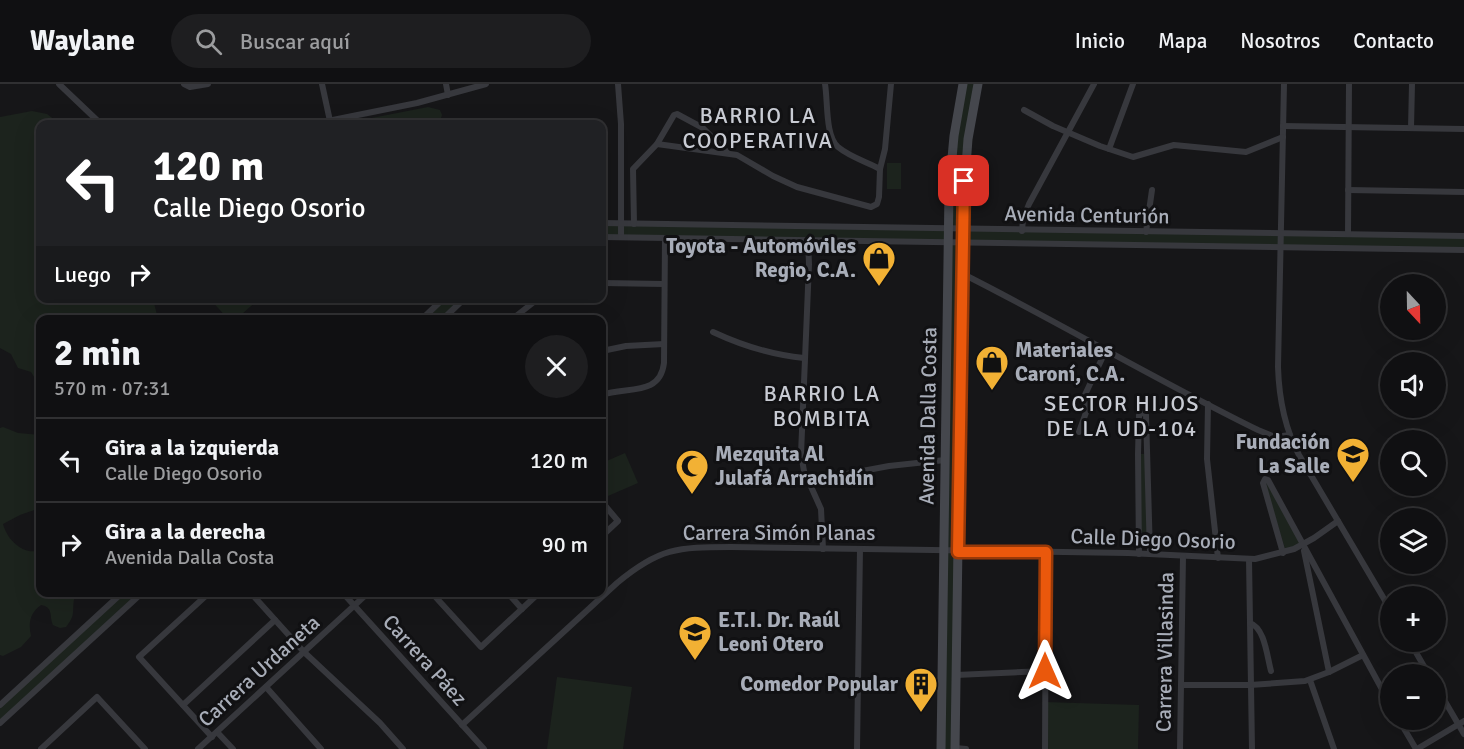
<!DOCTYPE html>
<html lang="es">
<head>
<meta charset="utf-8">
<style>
	body { margin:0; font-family:Signika,sans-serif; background:#1e1e20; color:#f1f3f6; height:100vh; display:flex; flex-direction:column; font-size:22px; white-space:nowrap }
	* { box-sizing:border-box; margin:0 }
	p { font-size:20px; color:#9c9d9f }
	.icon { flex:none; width:33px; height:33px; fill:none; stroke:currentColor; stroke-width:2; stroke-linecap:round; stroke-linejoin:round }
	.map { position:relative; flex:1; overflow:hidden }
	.side { position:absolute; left:36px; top:231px; width:570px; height:282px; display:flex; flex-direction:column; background:#101012; border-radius:12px; box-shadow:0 6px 24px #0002,0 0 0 2px #303032 }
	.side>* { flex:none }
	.hud { position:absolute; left:36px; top:36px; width:570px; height:183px; border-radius:12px; box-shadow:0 6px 24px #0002,0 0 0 2px #303032; background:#202124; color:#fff; overflow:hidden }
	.needle { width:39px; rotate:158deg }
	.controls { position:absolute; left:1380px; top:190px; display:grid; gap:12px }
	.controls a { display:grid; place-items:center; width:66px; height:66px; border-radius:50%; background:#101012; box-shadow:0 6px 24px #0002,0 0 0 2px #303032; font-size:30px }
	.pin { position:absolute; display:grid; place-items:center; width:51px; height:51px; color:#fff; margin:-26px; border-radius:12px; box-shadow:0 3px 9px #0006 }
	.me { position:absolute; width:66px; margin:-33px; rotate:0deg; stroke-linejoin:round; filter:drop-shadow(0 0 4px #0008) }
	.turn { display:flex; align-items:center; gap:21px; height:126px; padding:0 18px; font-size:27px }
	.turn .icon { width:78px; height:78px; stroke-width:2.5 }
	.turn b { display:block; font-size:42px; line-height:51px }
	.then { display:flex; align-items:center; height:57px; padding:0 18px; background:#0003; gap:12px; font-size:22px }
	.round { display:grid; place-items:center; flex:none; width:63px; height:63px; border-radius:32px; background:#1e1e20 }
	.headline { display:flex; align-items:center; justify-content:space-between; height:102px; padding:0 18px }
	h1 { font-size:36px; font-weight:700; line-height:45px }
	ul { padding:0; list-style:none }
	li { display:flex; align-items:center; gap:18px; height:84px; padding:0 18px; border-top:2px solid #303032 }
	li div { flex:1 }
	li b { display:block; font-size:22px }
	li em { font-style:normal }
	header { display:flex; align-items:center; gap:36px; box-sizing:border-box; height:84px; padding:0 30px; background:#101012; border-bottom:2px solid #303032 }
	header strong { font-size:28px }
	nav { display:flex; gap:33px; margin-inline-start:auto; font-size:21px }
	.search { width:420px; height:54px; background:#1e1e20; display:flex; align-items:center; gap:15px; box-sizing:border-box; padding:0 21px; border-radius:33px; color:#9c9d9f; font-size:22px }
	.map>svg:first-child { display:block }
</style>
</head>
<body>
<header>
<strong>Waylane</strong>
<div class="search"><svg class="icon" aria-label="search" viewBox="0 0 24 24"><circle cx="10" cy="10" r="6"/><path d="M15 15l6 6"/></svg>Buscar aquí</div>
<nav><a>Inicio</a><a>Mapa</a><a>Nosotros</a><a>Contacto</a></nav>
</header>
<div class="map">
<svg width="1464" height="665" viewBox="0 0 1464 665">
	<rect width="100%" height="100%" fill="#161618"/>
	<g fill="#1c231d" fill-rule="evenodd">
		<path d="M963 0H978L963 145 1464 152V166L963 159 955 665H941L949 158 602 153V139L949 145ZM949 145 963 146V158H949Z"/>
		<polygon points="428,23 440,26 442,31 439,40 341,40"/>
		<polygon points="32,27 47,30 60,40 40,40 40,214 153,215 158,235 40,236 40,298 36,296 31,288 18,284 11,270 0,264 0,33"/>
		<rect x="887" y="79" width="14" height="26"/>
		<polygon points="210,215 259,215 235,236 228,235"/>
		<polygon points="444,215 465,215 442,235 421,236"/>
		<path d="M3 343 18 349 40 351V424L20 431 3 440C7 456 24 472 40 466V508L79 509C72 514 74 519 73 528 73 534 69 539 66 543L60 544 53 541C49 533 54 523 41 521 30 529 28 539 31 552L21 563 3 572 0 571V344Z"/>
		<polygon points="625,369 638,399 608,412 602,397 602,379"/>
		<polygon points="1138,370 1148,370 1150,452 1139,452"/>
		<polygon points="1267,395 1302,461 1286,468 1264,396"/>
		<polygon points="123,509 143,509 0,639 0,621"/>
		<polygon points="557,593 632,603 623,665 547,665"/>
		<polygon points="1045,618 1139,621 1138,665 1045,665"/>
	</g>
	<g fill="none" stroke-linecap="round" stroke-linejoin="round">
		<g stroke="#37383d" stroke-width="6">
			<polyline points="59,0 101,40"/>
			<polyline points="184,0 190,3 208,0"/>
			<polyline points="322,0 330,37"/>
			<polyline points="446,0 448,11"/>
			<polyline points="618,0 621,40 621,153"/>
			<path d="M825 0C828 17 825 52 838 63 850 73 867 78 880 85"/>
			<path d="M1284 0 1278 283C1279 314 1284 343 1299 371L1390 525"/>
			<polyline points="1024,26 1053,42 1100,62 1133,73 1174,61 1246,68 1283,53"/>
			<polyline points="313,40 417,19 486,0"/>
			<polyline points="1283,42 1464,45"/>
			<polyline points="1411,44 1412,0"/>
			<polyline points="657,60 737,71 773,92 797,103 871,123 877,120 879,113 880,85 885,65 891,0"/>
			<polyline points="1109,65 1133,0"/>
			<polyline points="1348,106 1464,108"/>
			<polyline points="602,139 1464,152"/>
			<polyline points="634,140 633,85 657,60 674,31 677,30 703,44 727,68"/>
			<polyline points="1022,147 1023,135 1029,120 1094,0"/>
			<polyline points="1146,148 1152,106"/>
			<polyline points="1348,150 1349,0"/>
			<polyline points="602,153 1464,166"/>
			<polyline points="808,156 809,180 801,370 804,387 821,425 823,465"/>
			<path d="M963 190C1062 240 1158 297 1258 346L1275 353 1290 351"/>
			<polyline points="602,199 664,200"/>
			<polyline points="421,236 444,214"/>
			<polyline points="442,236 465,214"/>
			<polyline points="511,236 539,214"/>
			<path d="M713 248C743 262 772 271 804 274"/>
			<polyline points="602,267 626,262 664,260"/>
			<path d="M602 311C626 302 660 313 664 279L665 154"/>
			<polyline points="1208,320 1207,375 1218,474"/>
			<polyline points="1079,348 1088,323 1083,315 1106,266"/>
			<polyline points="809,397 889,382 945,376"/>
			<polyline points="602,418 618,437 602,452"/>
			<polyline points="1304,467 1329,588"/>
			<polyline points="1283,469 1263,399 1265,395 1268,396 1390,620"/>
			<polyline points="1139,470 1138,370 1139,331 1144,328 1146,331 1150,470"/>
			<polyline points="1249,475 1252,665"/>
			<polyline points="210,508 139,573 212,653"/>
			<polyline points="250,508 304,568 380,639 403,665"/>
			<polyline points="342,508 484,665"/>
			<polyline points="431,508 481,563 540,508"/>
			<polyline points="507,508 522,525"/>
			<path d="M1250 539C1265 544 1267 573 1271 587"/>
			<polyline points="1410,558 1429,591"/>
			<polyline points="956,591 1045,587"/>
			<polyline points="1310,596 1334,665"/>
			<polyline points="1181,601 1250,601 1305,597 1329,588 1363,571"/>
			<polyline points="1436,602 1464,650"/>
			<polyline points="266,603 321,665"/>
			<polyline points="0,621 123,508"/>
			<polyline points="183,621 275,536"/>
			<polyline points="1399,636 1416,665"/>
			<polyline points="0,639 143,508"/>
			<path d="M462 641 617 499C659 464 677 463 731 463L1128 469 1255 475 1294 465 1314 454 1338 437"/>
			<polyline points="217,648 233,665"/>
			<polyline points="955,664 966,665"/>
			<polyline points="41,665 97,613 145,665"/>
			<polyline points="198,665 369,508"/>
			<polyline points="857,665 860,465"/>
			<polyline points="1045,665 1046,468"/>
			<polyline points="1180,665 1183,472"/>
			<polyline points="1417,665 1464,637"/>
		</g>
		<g stroke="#45474d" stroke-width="9">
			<polyline points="941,665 949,107 954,52 963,0"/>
			<polyline points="955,665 963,122 968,55 978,0"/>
		</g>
	</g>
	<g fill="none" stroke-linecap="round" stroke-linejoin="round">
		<defs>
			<polyline id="route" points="964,97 958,468 1046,468 1045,587"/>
		</defs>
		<use href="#route" stroke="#983908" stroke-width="15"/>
		<use href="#route" stroke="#ea580c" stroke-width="10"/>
	</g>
	<defs>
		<symbol id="shop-pin" viewBox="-11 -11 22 30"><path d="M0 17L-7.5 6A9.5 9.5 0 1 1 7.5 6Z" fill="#f2b134" stroke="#111113"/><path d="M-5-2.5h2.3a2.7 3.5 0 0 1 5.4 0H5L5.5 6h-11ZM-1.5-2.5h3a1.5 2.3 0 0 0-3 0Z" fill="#111"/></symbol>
		<symbol id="school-pin" viewBox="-11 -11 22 30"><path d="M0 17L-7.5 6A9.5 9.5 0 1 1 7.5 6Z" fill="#f2b134" stroke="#111113"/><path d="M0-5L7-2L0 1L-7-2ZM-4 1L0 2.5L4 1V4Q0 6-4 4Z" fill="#111"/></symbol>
		<symbol id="mosque-pin" viewBox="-11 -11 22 30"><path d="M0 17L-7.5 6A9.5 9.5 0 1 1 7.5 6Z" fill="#f2b134" stroke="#111113"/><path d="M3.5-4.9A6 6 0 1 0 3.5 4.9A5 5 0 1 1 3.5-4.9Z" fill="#111"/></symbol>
		<symbol id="university-pin" viewBox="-11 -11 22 30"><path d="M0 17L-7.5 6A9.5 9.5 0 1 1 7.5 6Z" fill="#f2b134" stroke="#111113"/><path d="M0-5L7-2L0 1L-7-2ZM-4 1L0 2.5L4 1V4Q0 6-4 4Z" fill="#111"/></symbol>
		<symbol id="building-pin" viewBox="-11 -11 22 30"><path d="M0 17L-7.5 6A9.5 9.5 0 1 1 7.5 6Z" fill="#f2b134" stroke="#111113"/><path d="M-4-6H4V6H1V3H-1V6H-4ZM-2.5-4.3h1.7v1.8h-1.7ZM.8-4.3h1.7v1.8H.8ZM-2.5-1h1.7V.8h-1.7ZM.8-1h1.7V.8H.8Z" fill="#111"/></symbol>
	</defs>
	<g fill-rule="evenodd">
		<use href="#shop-pin" x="860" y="155" width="38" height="52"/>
		<use href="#shop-pin" x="973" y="259" width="38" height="52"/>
		<use href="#school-pin" x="1334" y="351" width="38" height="52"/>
		<use href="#mosque-pin" x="673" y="363" width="38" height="52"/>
		<use href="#university-pin" x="676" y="529" width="38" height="52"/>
		<use href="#building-pin" x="902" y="581" width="38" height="52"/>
	</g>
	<g text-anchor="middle" stroke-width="6" stroke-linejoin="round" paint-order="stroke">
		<g font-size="21" fill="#a8adb8" stroke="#111113">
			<text transform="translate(1087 131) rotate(1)" y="7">Avenida Centurión</text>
			<text transform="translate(928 332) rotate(-89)" y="7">Avenida Dalla Costa</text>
			<text x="779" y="456">Carrera Simón Planas</text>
			<text transform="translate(1153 455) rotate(2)" y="7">Calle Diego Osorio</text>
			<text transform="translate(1165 568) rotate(-89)" y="7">Carrera Villasinda</text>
			<text transform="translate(425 576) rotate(48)" y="7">Carrera Páez</text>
			<text transform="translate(259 587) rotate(-42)" y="7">Carrera Urdaneta</text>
		</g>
		<g font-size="21" font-weight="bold" fill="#a8adb8" stroke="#111113" text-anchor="end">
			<text x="856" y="169">Toyota - Automóviles<tspan x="856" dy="24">Regio, C.A.</tspan></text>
			<text x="1015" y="273" text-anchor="start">Materiales<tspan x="1015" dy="24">Caroní, C.A.</tspan></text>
			<text x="1330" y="365">Fundación<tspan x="1330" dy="24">La Salle</tspan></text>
			<text x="715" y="377" text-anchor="start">Mezquita Al<tspan x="715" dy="24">Julafá Arrachidín</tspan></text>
			<text x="718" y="543" text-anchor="start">E.T.I. Dr. Raúl<tspan x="718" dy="24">Leoni Otero</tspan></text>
			<text x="898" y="607">Comedor Popular</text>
		</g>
		<g font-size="22" letter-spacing="1.5" fill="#c9ccd4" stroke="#111113">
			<text x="758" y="39">BARRIO LA<tspan x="758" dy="25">COOPERATIVA</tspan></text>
			<text x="822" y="317">BARRIO LA<tspan x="822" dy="25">BOMBITA</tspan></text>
			<text x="1122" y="327">SECTOR HIJOS<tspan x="1122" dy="25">DE LA UD-104</tspan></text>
		</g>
	</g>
</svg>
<div class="controls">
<a><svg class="needle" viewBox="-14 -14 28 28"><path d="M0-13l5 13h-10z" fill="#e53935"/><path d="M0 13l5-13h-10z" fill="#9c9d9f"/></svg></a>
<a><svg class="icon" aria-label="sound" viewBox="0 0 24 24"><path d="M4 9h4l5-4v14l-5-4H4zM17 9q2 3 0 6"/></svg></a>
<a><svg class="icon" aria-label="search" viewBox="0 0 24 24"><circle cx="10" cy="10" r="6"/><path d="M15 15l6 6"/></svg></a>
<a><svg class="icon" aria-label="layers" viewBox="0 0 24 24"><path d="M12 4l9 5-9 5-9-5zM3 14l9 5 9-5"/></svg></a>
<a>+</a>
<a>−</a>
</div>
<div class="pin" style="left:964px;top:97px;background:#d93025"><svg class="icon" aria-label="arrive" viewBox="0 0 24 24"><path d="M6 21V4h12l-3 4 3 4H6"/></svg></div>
<svg class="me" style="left:1045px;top:587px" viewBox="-20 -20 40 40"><path d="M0-17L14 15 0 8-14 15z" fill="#ea580c" stroke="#fff" stroke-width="4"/></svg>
<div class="hud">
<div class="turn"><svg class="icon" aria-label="left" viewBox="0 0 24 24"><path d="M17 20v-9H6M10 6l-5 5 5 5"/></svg><div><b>120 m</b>Calle Diego Osorio</div></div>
<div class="then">Luego<svg class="icon" aria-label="right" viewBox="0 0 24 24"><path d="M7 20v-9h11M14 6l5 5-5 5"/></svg></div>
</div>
<section class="side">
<div class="headline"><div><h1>2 min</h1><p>570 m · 07:31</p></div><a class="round"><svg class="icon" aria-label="close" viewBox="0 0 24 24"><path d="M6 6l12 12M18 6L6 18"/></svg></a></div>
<ul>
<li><svg class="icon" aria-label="left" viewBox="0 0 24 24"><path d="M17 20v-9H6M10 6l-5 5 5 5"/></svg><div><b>Gira a la izquierda</b><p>Calle Diego Osorio</p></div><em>120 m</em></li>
<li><svg class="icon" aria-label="right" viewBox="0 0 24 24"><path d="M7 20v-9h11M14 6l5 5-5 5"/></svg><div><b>Gira a la derecha</b><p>Avenida Dalla Costa</p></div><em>90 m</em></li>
</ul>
</section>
</div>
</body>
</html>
